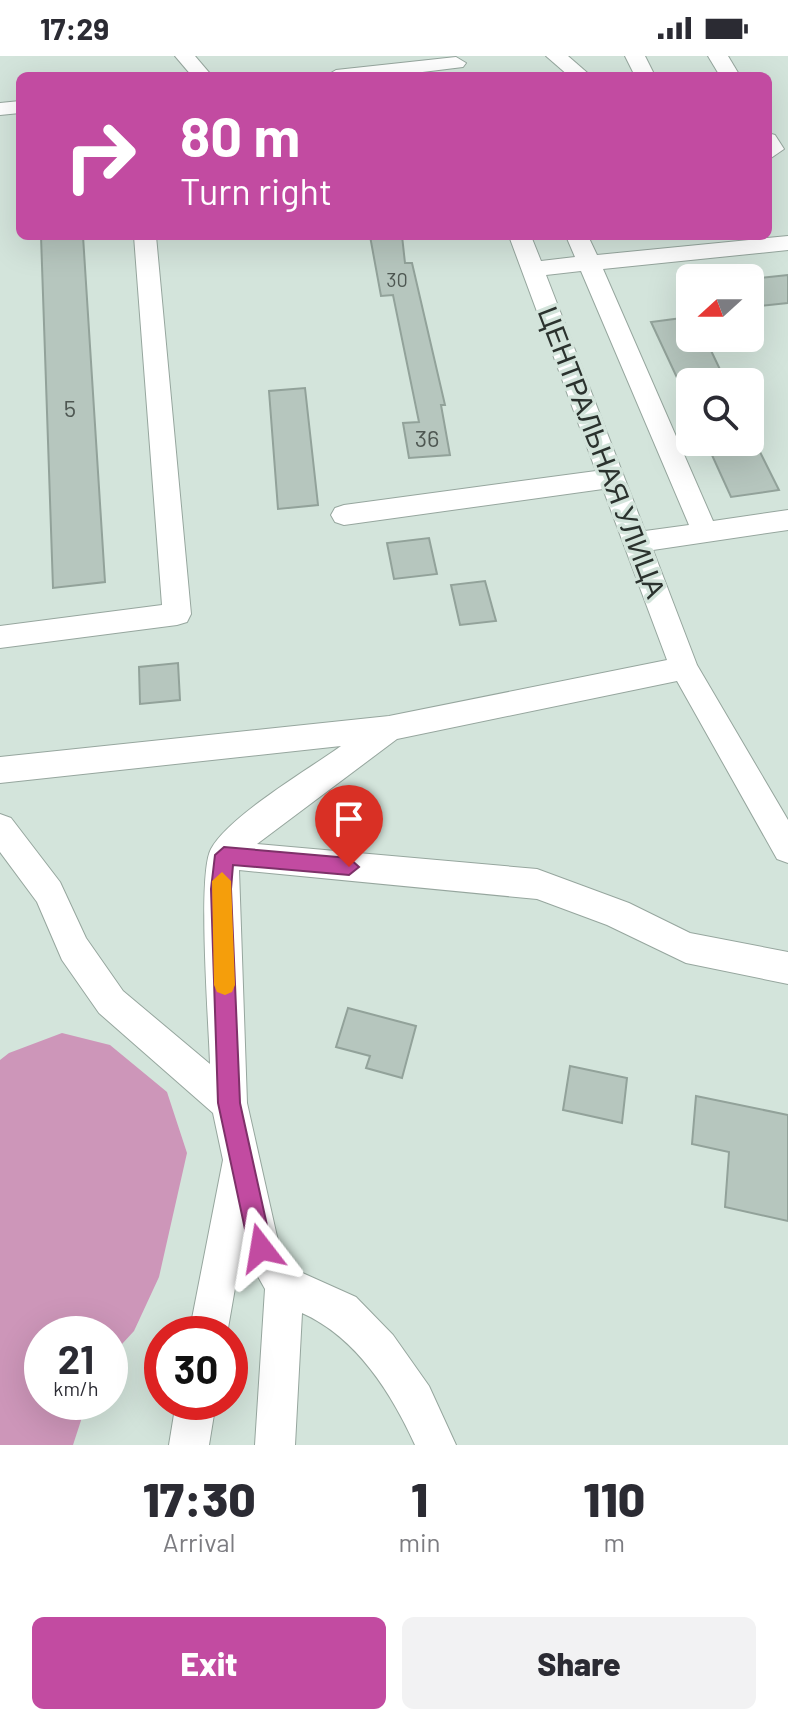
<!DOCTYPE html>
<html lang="en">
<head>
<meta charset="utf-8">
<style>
	body { margin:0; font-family:Barlow,sans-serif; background:#f2f2f3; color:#2b2b33; height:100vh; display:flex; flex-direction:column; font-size:30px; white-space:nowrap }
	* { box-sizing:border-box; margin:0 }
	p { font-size:26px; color:#7c7c81 }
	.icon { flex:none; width:44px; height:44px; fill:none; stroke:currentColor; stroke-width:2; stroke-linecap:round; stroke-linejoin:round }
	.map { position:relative; height:1389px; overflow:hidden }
	.drawer { display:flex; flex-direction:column; background:#fff; flex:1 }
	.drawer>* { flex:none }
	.top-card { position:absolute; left:16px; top:16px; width:756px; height:168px; border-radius:12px; box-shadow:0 8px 32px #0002; background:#c24ba1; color:#fff; overflow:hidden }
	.needle { width:52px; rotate:249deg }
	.buttons { position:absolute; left:676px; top:208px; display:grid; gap:16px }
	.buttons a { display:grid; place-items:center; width:88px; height:88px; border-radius:12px; background:#fff; box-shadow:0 8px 32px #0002; font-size:40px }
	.speed { position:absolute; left:24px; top:1260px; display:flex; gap:16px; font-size:40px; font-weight:700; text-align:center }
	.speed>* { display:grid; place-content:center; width:104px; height:104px; border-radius:50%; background:#fff; box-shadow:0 8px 32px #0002; line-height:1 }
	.speed small { font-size:20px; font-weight:400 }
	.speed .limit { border:12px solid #d22; background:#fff; color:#111 }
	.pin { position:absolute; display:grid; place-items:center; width:68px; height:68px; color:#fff; margin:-82px -34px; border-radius:50% 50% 50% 0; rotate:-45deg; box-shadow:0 0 8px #0007 }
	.pin .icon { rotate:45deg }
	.me { position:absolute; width:88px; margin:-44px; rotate:346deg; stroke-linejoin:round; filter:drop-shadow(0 0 6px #0008) }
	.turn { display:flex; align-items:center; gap:28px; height:168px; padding:0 32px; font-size:36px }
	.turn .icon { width:104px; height:104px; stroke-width:2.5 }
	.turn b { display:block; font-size:56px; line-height:68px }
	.eta { display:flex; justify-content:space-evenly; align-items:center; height:136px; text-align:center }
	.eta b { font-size:48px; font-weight:800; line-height:56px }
	.cta { display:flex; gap:16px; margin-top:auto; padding:16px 32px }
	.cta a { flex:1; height:92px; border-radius:12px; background:#c24ba1; color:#fff; font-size:32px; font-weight:800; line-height:92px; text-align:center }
	.cta a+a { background:#f2f2f3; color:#2b2b33 }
	.status { display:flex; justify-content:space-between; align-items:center; height:56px; padding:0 40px; background:#fff; direction:ltr }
	.status svg { height:22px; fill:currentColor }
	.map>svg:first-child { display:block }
</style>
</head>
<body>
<div class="status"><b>17:29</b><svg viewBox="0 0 49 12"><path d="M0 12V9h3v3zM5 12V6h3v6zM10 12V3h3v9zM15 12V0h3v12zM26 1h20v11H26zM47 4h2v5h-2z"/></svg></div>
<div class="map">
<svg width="788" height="1389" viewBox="0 0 788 1389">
	<rect width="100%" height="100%" fill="#d3e4db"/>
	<polygon fill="#cd96b9" points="62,977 110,989 167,1036 187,1097 159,1221 134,1275 110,1301 110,1278 42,1278 42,1346 87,1346 73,1389 0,1389 0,1004 9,997"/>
	<g fill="#b6c6be" stroke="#92a29a" stroke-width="2">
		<polygon points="41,180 83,180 105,526 53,532"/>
		<polygon points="370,180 402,180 405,207 412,207 445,349 441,349 450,399 409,402 403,367 419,366 393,239 381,240"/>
		<polygon points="788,219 788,247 750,251 750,223"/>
		<polygon points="690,261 690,282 705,282 726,326 679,326 651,266"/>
		<polygon points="305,332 318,449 278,453 269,335"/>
		<polygon points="706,386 755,386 779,434 731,441"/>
		<polygon points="429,482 437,518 394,523 387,487"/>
		<polygon points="485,525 496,565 460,569 451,529"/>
		<polygon points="178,607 180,644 140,648 139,611"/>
		<polygon points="348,952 416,970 402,1022 366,1012 370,1000 336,991"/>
		<polygon points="570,1010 627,1022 622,1067 563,1054"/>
		<polygon points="696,1040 788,1059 788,1165 725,1151 729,1096 692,1088"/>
	</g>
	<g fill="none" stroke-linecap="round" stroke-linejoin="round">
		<defs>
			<g id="minor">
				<polygon points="175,0 195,0 212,20 192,20"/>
				<polygon points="546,0 568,0 591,20 569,20"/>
				<polygon points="625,0 645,0 655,20 635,20"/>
				<polygon points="708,0 728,0 740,20 720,20"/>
				<polygon points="456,1 466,7 463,11 390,20 326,20 336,14"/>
				<polygon points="20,45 20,57 0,59 0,47"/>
				<polygon points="768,77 775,79 784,93 768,104"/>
				<polygon points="134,180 156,180 191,558 187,566 177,569 0,592 0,570 162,549"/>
				<path d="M509 180H531L541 205 575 201 566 180H588L597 199 788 180V194L603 213 713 465 788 454V474L653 494 697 609 788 764V807L777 803 677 625 397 683 257 788 537 813 629 847 690 877 788 896V928L686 907 607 869 537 843 239 814 247 1047 278 1185 298 1215 356 1241 393 1279 429 1330 456 1389H415C391 1336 356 1281 302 1257L295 1389H255L265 1233 242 1192 227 1278H189L223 1104 213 1057 99 957 62 904 37 846 0 796V758L11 762 60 826 86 882 123 935 210 1008C209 970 197 818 211 793 229 760 309 713 341 690L0 727V701L389 660 667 604 603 433 344 469 335 466 331 459 335 452 344 449 596 415ZM581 215 689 469 645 475 546 219Z"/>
				<polygon points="176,1346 216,1346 209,1389 169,1389"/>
			</g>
		</defs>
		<use href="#minor" stroke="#96a69e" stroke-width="2"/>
		<use href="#minor" fill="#fff" fill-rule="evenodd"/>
	</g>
	<polygon fill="#c24ba1" stroke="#7e3169" stroke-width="2" points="224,791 349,802 359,811 349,819 233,809 231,833 240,1047 272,1192 269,1200 261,1203 253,1200 249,1192 218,1047 211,833 215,799"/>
	<polygon fill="#f59e0b" points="222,816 231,825 235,929 232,936 225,939 217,936 214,929 212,825"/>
	<g text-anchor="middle" stroke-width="7" stroke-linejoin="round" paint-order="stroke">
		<g font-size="20" fill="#4e5752">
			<text x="397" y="231">30</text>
		</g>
		<g font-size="24" fill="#4e5752">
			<text x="70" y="361">5</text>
			<text x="427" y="391">36</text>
		</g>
		<g font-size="28" fill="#2b322e" stroke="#d3e4db">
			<text transform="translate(602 396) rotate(69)" y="10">ЦЕНТРАЛЬНАЯ УЛИЦА</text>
		</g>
	</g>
</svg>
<div class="buttons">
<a><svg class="needle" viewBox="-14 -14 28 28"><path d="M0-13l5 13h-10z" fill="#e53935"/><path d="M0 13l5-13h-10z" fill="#7c7c81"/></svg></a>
<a><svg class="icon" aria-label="search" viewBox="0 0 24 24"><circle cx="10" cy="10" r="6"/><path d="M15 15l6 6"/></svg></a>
</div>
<div class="speed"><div>21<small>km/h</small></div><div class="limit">30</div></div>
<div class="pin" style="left:349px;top:811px;background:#d93025"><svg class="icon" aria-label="arrive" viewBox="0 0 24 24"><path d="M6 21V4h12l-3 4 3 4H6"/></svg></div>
<svg class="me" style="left:261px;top:1192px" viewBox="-20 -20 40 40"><path d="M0-17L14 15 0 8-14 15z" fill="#c24ba1" stroke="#fff" stroke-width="4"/></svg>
<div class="top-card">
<div class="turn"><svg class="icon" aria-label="right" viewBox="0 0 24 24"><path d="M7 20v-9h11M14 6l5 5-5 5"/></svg><div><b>80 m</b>Turn right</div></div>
</div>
</div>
<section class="drawer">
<div class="eta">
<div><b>17:30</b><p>Arrival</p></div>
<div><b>1</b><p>min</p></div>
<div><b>110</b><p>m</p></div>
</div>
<div class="cta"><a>Exit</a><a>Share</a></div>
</section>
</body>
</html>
